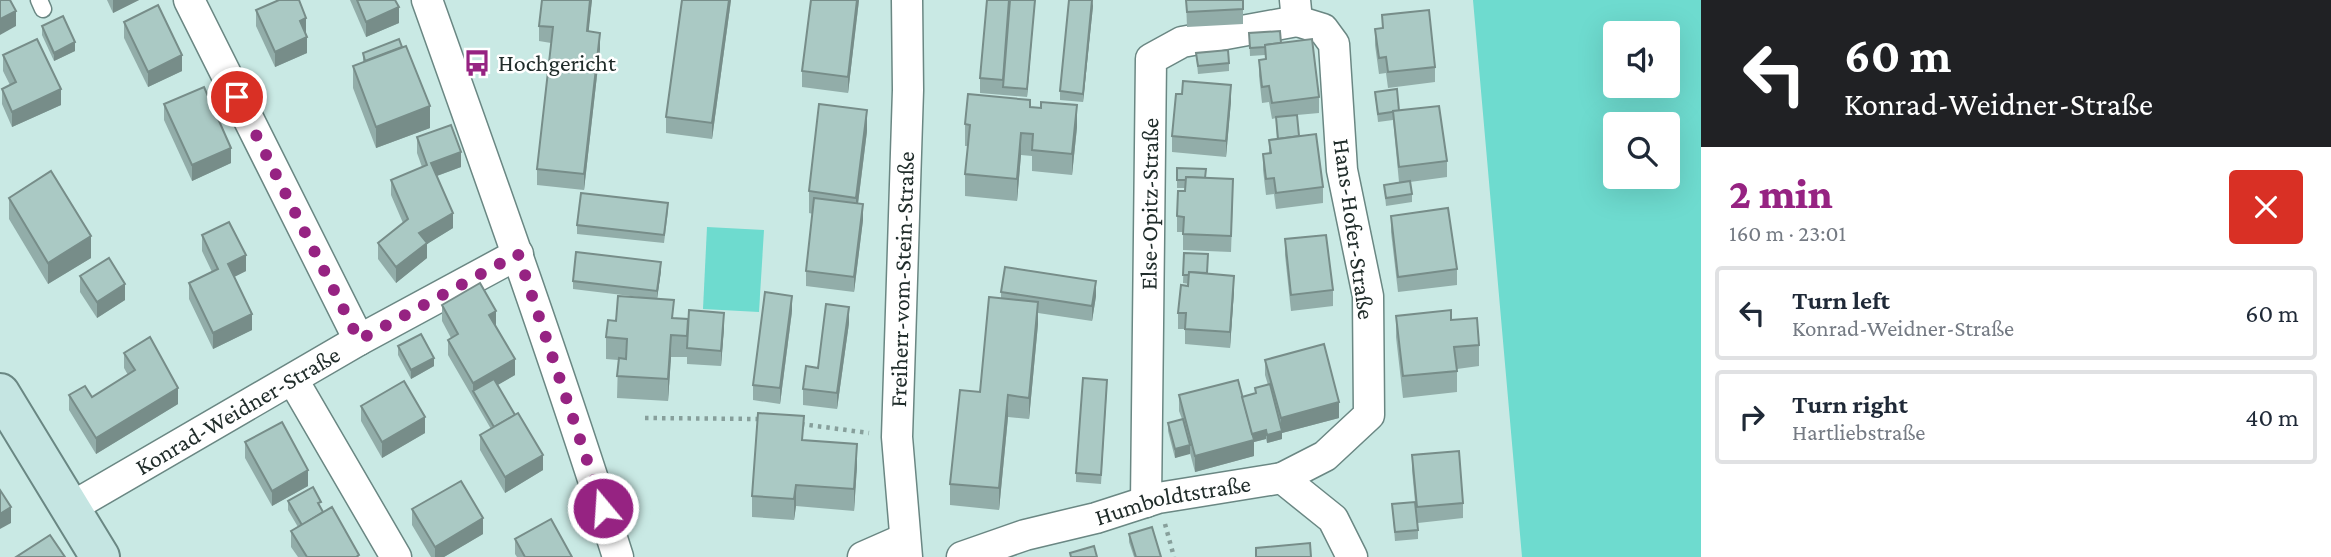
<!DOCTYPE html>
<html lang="en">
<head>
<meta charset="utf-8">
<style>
	body { margin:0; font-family:"Crimson Pro",serif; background:#f6f6f7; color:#1f2937; height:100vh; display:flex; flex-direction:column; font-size:26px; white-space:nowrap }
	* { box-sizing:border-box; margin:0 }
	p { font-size:23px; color:#747a83 }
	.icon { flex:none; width:38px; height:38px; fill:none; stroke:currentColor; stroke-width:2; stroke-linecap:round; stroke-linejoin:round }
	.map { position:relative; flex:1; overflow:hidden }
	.sheet { display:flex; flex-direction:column; background:#fff; width:630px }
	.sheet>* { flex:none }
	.top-card { background:#202124; color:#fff; overflow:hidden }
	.buttons { position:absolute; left:1603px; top:21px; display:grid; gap:14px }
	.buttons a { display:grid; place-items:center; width:77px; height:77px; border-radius:7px; background:#fff; box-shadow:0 7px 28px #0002; font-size:35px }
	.pin { position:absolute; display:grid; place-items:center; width:60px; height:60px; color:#fff; margin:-30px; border:4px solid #fff; border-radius:50%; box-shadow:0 2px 7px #0007 }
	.me { position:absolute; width:77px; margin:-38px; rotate:342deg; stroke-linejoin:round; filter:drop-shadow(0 0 5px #0008) }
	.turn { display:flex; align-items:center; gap:24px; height:147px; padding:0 28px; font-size:32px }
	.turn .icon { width:91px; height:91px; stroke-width:2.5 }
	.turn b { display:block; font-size:49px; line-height:60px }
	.round { display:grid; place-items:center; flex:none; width:74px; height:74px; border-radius:7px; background:#f6f6f7 }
	.overview { display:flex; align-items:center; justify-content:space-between; height:119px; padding:0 28px }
	h1 { font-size:42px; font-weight:800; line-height:52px; color:#962382 }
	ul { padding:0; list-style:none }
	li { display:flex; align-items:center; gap:21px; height:94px; margin:0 14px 10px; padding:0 14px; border:4px solid #e0e1e3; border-radius:7px }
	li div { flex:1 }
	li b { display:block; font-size:26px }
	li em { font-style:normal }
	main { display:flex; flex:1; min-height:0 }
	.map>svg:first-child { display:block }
</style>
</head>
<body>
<main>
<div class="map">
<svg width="1701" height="557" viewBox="0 0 1701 557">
	<rect width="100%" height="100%" fill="#c9e9e4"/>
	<g fill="#6edbcf" fill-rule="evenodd">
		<path d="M1473 0H1701V557H1522ZM1615 33H1668V86H1615ZM1615 124H1668V177H1615Z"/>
		<polygon points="707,227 764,230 759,312 703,309"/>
	</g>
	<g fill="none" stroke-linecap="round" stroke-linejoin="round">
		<defs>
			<polyline id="service" points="39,0 43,9"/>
			<g id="minor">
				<polyline points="189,0 359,340"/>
				<path d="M427 0C493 185 559 370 618 557"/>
				<polyline points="293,380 396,557"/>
				<polyline points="1282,478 1325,456 1369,415 1368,296 1342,170 1334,44 1323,29 1297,21 1295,0"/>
				<path id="s1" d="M1146 502 1151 59 1182 42 1297 21"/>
				<path id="s2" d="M70 508 359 340 518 254"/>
				<polyline points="863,557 904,539"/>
				<path id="s3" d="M907 557 897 437 908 90 907 0"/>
				<path id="s4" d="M962 557 1025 535 1096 518 1158 498 1282 478 1333 519 1352 557"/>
			</g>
			<polyline id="secondary" points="0,393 100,557"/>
		</defs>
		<use href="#service" stroke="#6a8783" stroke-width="19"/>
		<use href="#minor" stroke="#6a8783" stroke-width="33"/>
		<use href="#secondary" stroke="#6a8783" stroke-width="42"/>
		<g stroke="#879f9b" stroke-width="4.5" stroke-dasharray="3.5 5" stroke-linecap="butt">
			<polyline points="645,418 761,419"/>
			<polyline points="801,424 869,433"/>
			<polyline points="1165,524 1174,557"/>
		</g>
		<use href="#service" stroke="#fff" stroke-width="16"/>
		<use href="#minor" stroke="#fff" stroke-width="30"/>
		<use href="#secondary" stroke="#c5e5e2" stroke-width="38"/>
	</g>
	<g fill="#92ada9">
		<polygon points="107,0 139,0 113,13"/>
		<polygon points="350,0 395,0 399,23 366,37"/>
		<polygon points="542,0 592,0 588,31 600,49 584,190 537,185 537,169 551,43 539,41 539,26"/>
		<polygon points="682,0 731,0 712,139 666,133 666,117"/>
		<polygon points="859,0 848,93 802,87 802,71"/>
		<polygon points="1035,0 1027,97 980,93 980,78"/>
		<polygon points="1186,0 1243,0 1243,24 1187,27"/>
		<polygon points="1093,6 1083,102 1060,100 1060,91"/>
		<polygon points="256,10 306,34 307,53 275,67 256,26"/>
		<polygon points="1382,15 1435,67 1435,82 1388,88 1386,73 1379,74 1375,45 1375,29 1382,29"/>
		<polygon points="124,22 182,71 148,87 124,38"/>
		<polygon points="42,26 75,51 54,61 42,35"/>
		<polygon points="1249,33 1281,43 1319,97 1319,113 1297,115 1299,136 1323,187 1323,203 1276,209 1274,194 1266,195 1263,170 1263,154 1269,153 1269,140 1277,139 1276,118 1272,119 1269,102 1262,103 1259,76 1259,60 1265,59 1265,55 1250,56"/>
		<polygon points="402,47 430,128 376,148 353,88 353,66 363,62 363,53"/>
		<polygon points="1196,53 1229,63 1229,71 1198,74"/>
		<polygon points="3,55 61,105 12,127 2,104 2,89 10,85 3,71"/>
		<polygon points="1375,92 1399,111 1447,161 1447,177 1410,182 1412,194 1412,202 1386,206 1384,185 1399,182 1393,120 1378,122"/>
		<polygon points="1231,101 1226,157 1172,152 1172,136"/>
		<polygon points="164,104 231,163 192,181 164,120"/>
		<polygon points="1030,107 1077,127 1072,175 1032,171 1032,156 1021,155 1017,201 965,196 965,174 968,146 965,146 965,124"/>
		<polygon points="867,131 858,204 863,220 854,292 806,286 806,271 813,214 809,213 809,191"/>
		<polygon points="417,137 461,167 437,176 453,228 427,244 427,258 396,283 378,259 378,243 403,223 391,195 391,180 422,167 417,153"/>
		<polygon points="1177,168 1206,178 1233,195 1231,252 1183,250 1183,232 1177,232 1177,216 1185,188 1177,188"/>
		<polygon points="9,198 91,258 48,284 9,219"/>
		<polygon points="668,211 664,243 577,234 577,225"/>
		<polygon points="1391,216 1457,269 1457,285 1398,292 1391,232"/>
		<polygon points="202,235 246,271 234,277 252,330 213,349 189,299 189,283 212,272 202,251"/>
		<polygon points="1285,239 1333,290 1333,306 1291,311 1285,255"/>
		<polygon points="1184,253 1207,274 1234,291 1230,348 1185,344 1185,329 1178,329 1178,313 1188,286 1189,284 1183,283"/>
		<polygon points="661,271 657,299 674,318 724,328 721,366 687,364 687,357 671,357 668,401 617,398 618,360 606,359 606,337 616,321 647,298 573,289 573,281"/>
		<polygon points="80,276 125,300 97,318 80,292"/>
		<polygon points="1001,292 1096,296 1092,321 1038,313 1038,324 1029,419 1008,417 999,510 950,505 950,484 980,392 1001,299"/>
		<polygon points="442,305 496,327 515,375 497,385 543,470 505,493 480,450 480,435 491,429 448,355 448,340 451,338 442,321"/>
		<polygon points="792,311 780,404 753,400 753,385"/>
		<polygon points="1396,316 1451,320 1479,345 1479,366 1457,369 1457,392 1403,398 1396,337"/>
		<polygon points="849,323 837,409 803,405 803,389"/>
		<polygon points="398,346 434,366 411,379 398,355"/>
		<polygon points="124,353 178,404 96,454 69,410 69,395 92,397 128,375 124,368"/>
		<polygon points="1265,360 1339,418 1282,433 1282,439 1267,443 1266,439 1254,442 1254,456 1195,472 1190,453 1175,458 1168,431 1168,423 1182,419 1179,411 1179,395 1242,397 1255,393 1255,388 1268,385 1265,375"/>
		<polygon points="1107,388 1101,484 1076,482 1076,473"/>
		<polygon points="361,406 425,433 382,458 361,421"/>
		<polygon points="804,440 857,466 854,511 796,506 794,520 752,517 752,496"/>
		<polygon points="245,442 308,486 272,506 245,458"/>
		<polygon points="1412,455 1463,503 1463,518 1418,523 1418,539 1395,541 1392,504 1415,502 1412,470"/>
		<polygon points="288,501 321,509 359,557 298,557 291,547 291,531 298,527 288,510"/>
		<polygon points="412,509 483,534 444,557 431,557 412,525"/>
		<polygon points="1129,534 1161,557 1134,557 1129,542"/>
		<polygon points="515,539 572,557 517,557 515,554"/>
	</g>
	<g fill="#778d89">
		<polygon points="113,0 139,0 113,13"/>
		<polygon points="590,0 592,0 587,47 587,31"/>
		<polygon points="729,0 731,0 712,139 712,123"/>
		<polygon points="857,0 859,0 848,93 848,77"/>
		<polygon points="1035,0 1027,97 1027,89"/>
		<polygon points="1092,0 1093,6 1083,102 1083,94"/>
		<polygon points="399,7 399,23 366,37 366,22"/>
		<polygon points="16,11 16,26 0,35 0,19"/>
		<polygon points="306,18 306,34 300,37 300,21"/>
		<polygon points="600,33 600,49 584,190 584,174"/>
		<polygon points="307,37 307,53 275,67 275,52"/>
		<polygon points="75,42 75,51 54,61 54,53"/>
		<polygon points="182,55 182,71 148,87 148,72"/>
		<polygon points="1231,85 1231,101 1226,157 1226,141"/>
		<polygon points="61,89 61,105 12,127 12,112"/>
		<polygon points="1077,105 1077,127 1072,175 1072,154"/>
		<polygon points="430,106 430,128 376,148 376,127"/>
		<polygon points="867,110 867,131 856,219 856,198"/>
		<polygon points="1021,133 1021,155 1017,201 1017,179"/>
		<polygon points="231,148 231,163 192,181 192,165"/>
		<polygon points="461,152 461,167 431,178 431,163"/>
		<polygon points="863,204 863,220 854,292 854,277"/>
		<polygon points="453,213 453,228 427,244 427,258 396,283 396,267 419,233"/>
		<polygon points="91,236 91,258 48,284 48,263"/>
		<polygon points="246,255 246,271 228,280 228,264"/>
		<polygon points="661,262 661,271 657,299 657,291"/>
		<polygon points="1234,276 1234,291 1230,348 1230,332"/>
		<polygon points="1096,281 1096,296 1092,321 1092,306"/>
		<polygon points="125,284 125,300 97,318 97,302"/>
		<polygon points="792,296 792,311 780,404 780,388"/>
		<polygon points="1038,302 1038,324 1029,419 1029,398"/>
		<polygon points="849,307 849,323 837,409 837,393"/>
		<polygon points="496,311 496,327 489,315"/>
		<polygon points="724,313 724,328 721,366 721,351"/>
		<polygon points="252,314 252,330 213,349 213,333"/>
		<polygon points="671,335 671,357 668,401 668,379"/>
		<polygon points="434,358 434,366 411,379 411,370"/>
		<polygon points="515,359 515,375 477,397 473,391 473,383"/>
		<polygon points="178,388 178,404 96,454 96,438"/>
		<polygon points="1008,395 1008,417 999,510 999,488"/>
		<polygon points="1339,402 1339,418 1282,433 1282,439 1267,443 1267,435 1281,431 1281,418"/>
		<polygon points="425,417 425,433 382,458 382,442"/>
		<polygon points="1266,430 1266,439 1254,442 1254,456 1195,472 1195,456 1250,434"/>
		<polygon points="857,444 857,466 854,511 854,489"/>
		<polygon points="1190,445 1190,454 1175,458 1175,449"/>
		<polygon points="543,455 543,470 505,493 505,477"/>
		<polygon points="308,470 308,486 272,506 272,491"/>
		<polygon points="796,485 796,506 794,520 794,499"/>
		<polygon points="11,507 11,523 0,529 0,514"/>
		<polygon points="483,518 483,534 444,557 435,557 435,547"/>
	</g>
	<g fill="#aac9c4" stroke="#778d89" stroke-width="2">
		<polygon points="0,0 10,0 16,11 0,19"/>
		<polygon points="279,0 299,0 306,18 300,21 307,37 275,52 256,10"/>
		<polygon points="357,0 395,0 399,7 366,22"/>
		<polygon points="542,0 590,0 587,31 600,33 584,174 537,169 553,27 539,26"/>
		<polygon points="682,0 729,0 712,123 666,117"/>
		<polygon points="811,0 857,0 848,77 802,71"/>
		<polygon points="987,0 1009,0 1003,80 980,78"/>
		<polygon points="1010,0 1035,0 1027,89 1003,87"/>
		<polygon points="1069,0 1092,0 1083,94 1060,91"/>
		<polygon points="1186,0 1243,0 1243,9 1187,12"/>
		<polygon points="158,5 182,55 148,72 124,22"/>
		<polygon points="1429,10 1435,67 1388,72 1386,57 1379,58 1377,44 1375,29 1383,28 1382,15"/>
		<polygon points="63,16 75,42 54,53 42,26"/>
		<polygon points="1280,31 1281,43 1265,45 1265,47 1250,48 1249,33"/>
		<polygon points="37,39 61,89 12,112 2,89 16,82 3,55"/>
		<polygon points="399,39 402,47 365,61 363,53"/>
		<polygon points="1312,39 1319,97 1272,103 1269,86 1262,87 1259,60 1266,59 1265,45"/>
		<polygon points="406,46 430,106 376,127 353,66"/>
		<polygon points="1228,50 1229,63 1198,66 1196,53"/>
		<polygon points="1183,81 1231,85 1226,141 1172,136 1176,94 1182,94"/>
		<polygon points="204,87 231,148 192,165 164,104"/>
		<polygon points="1397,89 1399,111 1378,114 1375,92"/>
		<polygon points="968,94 1030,100 1030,107 1041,108 1041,102 1077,105 1072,154 1032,150 1033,134 1021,133 1017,179 965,174 970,125 965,124"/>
		<polygon points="819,104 867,110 856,198 809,191"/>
		<polygon points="1439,106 1447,161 1399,167 1393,111"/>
		<polygon points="1297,115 1299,136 1278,139 1276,117"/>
		<polygon points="451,125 461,152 431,163 453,213 419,233 427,243 396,267 378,243 408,219 391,180 427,165 417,137"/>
		<polygon points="1316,134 1323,187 1276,193 1274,178 1266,179 1263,154 1271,153 1269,140"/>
		<polygon points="1177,168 1206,169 1205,178 1186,177 1186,180 1177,180"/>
		<polygon points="51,171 91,236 48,263 9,198"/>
		<polygon points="1186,177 1233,179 1231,236 1183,234 1184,217 1177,216 1178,191 1185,191"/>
		<polygon points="1410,181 1412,194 1386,198 1384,185"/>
		<polygon points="581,193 668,203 664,235 577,225"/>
		<polygon points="814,198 863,204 854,277 806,271"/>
		<polygon points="1448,208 1457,269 1398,277 1391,216"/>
		<polygon points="229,222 246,255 228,264 252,314 213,333 189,283 218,269 202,235"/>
		<polygon points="1326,235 1333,290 1291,295 1285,239"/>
		<polygon points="576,252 661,262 657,291 573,281"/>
		<polygon points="1184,253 1208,254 1207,273 1189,272 1189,275 1183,275"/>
		<polygon points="109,258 125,284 97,302 80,276"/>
		<polygon points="1005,267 1096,281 1092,306 1001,292"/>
		<polygon points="1189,272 1234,276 1230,332 1185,329 1186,313 1178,313 1181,285 1188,286"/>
		<polygon points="480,283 496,311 489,315 515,359 473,383 448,340 458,334 442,305"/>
		<polygon points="765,292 792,296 780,388 753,385"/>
		<polygon points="618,296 674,300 672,318 688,319 687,336 671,335 668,379 617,376 619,358 626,359 627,339 606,337 608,320 616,321"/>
		<polygon points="989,297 1038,302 1029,398 1008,395 999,488 950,484 960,390 980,392"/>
		<polygon points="826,304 849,307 837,393 803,389 806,366 818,368"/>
		<polygon points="689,310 724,313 721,351 687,348"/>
		<polygon points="1451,310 1451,320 1477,318 1479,345 1454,347 1457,371 1403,376 1396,316"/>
		<polygon points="421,334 434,358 411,370 398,346"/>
		<polygon points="150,337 178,388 96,438 69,395 85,386 92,397 135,370 124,353"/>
		<polygon points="1324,344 1339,402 1281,418 1265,360"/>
		<polygon points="1083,378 1107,380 1101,475 1076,473"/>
		<polygon points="494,379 515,415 494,427 473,391"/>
		<polygon points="1238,380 1254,440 1195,456 1179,395"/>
		<polygon points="404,381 425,417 382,442 361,406"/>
		<polygon points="1270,384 1282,431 1267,435 1266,430 1252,434 1242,397 1256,393 1255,388"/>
		<polygon points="518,413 543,455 505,477 480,435"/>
		<polygon points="758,413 804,416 802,440 857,444 854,489 796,485 794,499 752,496"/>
		<polygon points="1183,419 1190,445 1175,449 1168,423"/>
		<polygon points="282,422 308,470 272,491 245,442"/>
		<polygon points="1459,451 1463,503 1417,507 1412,455"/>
		<polygon points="461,481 483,518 435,547 412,509"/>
		<polygon points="313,487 321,502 318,503 323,512 302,525 288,501"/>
		<polygon points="0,490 11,507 0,514"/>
		<polygon points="1415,502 1418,530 1395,532 1392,504"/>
		<polygon points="332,507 359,555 356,557 307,557 291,531"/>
		<polygon points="551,519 572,557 525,557 515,539"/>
		<polygon points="1152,527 1161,557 1136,557 1129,534"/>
		<polygon points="50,535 65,557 16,557"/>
		<polygon points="1310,543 1311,557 1256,557 1256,548"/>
		<polygon points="1094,546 1097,557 1071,557 1070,553"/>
	</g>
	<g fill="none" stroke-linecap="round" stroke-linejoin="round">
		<polyline stroke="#962382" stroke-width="12" stroke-dasharray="0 21.6" points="237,97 359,340 518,254 603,508"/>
	</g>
	<defs>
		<symbol id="bus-bare" viewBox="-9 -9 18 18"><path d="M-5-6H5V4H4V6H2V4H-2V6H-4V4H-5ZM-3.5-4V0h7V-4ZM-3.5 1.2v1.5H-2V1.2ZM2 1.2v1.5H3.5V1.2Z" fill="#962382" stroke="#fff" stroke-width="2.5" paint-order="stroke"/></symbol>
	</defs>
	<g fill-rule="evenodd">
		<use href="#bus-bare" x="458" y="44" width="38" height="38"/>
	</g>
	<g text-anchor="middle" stroke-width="5" stroke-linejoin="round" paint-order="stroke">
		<g font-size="24" fill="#202c2a" stroke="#fff" text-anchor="start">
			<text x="498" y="71">Hochgericht</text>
		</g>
		<g font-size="24" fill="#202c2a" stroke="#fff">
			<text dy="8" stroke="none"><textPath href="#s1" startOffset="298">Else-Opitz-Straße</textPath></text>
			<text transform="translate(1354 229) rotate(82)" y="8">Hans-Hofer-Straße</text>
			<text dy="8" stroke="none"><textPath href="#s3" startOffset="278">Freiherr-vom-Stein-Straße</textPath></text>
			<text dy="8" stroke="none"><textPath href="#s2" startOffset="194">Konrad-Weidner-Straße</textPath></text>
			<text dy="8" stroke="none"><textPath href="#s4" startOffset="219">Humboldtstraße</textPath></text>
		</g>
	</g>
</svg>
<div class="buttons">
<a><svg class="icon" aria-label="sound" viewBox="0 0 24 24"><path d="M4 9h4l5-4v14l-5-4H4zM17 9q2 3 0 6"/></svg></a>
<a><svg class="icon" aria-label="search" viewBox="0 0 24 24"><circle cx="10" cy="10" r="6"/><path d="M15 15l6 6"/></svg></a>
</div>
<div class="pin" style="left:237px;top:97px;background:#d93025"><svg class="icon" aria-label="arrive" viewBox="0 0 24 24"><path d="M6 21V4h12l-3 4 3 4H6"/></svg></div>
<svg class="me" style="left:603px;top:508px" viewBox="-20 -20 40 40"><circle r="17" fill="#962382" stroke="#fff" stroke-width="3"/><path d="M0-11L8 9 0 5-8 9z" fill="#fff"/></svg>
</div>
<section class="sheet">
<div class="top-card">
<div class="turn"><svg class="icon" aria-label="left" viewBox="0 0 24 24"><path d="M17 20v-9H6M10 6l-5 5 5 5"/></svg><div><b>60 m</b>Konrad-Weidner-Straße</div></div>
</div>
<div class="overview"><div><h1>2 min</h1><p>160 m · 23:01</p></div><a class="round" style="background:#d93025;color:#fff"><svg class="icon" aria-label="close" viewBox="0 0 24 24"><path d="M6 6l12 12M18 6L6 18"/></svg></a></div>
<ul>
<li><svg class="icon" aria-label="left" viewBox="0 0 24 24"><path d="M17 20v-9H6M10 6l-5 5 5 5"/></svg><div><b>Turn left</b><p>Konrad-Weidner-Straße</p></div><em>60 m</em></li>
<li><svg class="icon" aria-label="right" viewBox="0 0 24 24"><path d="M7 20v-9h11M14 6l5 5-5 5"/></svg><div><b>Turn right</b><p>Hartliebstraße</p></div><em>40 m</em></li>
</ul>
</section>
</main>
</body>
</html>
